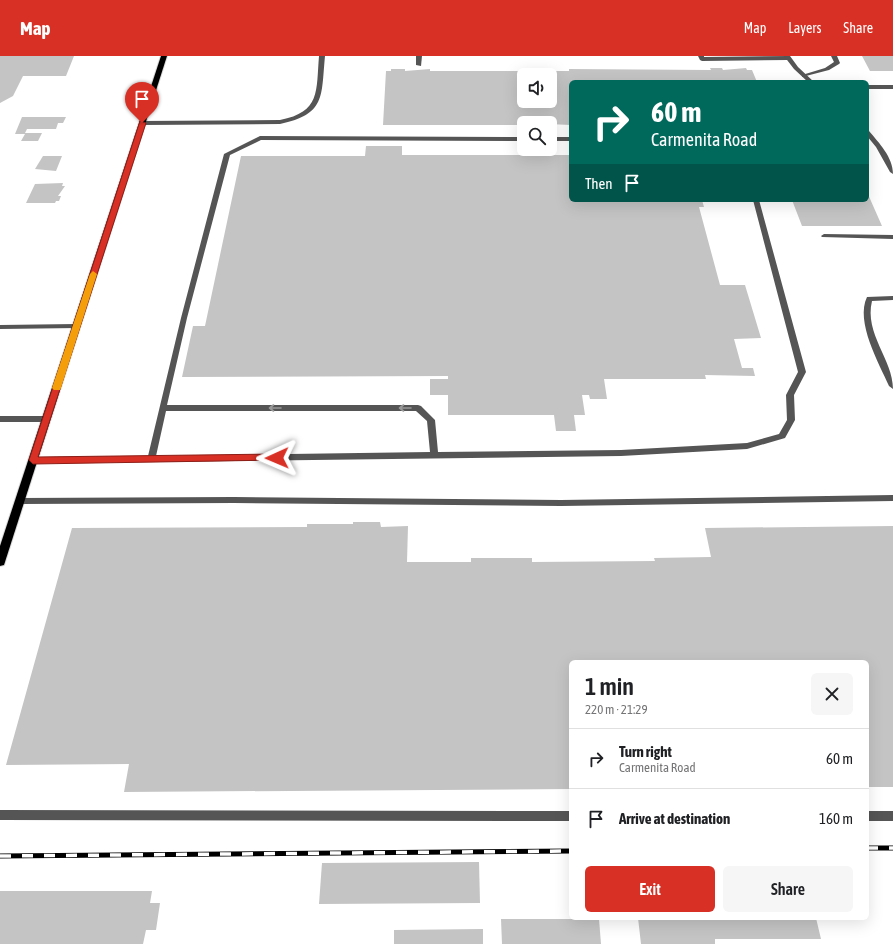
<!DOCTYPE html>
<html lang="en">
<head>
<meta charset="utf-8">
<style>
	body { margin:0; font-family:"Asap Condensed",sans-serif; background:#f6f6f6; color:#202124; height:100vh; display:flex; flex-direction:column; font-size:15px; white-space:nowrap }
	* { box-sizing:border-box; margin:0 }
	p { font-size:13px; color:#757577 }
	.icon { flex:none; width:22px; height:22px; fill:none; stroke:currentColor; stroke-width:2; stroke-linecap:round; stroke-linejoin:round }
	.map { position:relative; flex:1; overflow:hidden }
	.details { position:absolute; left:569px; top:604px; width:300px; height:260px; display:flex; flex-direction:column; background:#fff; border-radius:6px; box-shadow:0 4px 16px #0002 }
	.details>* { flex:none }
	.hud { position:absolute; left:569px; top:24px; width:300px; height:122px; border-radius:6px; box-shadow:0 4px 16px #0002; background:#00695c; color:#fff; overflow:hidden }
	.controls { position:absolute; left:517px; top:12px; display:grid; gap:8px }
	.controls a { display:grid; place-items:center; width:40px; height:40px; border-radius:6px; background:#fff; box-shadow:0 4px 16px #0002; font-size:20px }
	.pin { position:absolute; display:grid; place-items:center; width:34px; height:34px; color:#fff; margin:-41px -17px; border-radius:50% 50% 50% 0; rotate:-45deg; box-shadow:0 0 4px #0007 }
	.pin .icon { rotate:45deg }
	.me { position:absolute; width:44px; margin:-22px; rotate:269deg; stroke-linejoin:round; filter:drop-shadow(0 0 3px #0008) }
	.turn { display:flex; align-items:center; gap:14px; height:84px; padding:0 16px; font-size:18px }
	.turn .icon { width:52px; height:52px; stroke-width:2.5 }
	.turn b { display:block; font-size:28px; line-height:34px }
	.then { display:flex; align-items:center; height:38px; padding:0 16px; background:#0003; gap:8px; font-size:15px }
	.round { display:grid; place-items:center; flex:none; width:42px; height:42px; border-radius:6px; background:#f6f6f6 }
	.head { display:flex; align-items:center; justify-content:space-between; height:68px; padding:0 16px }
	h1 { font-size:24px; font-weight:600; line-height:30px }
	.primary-button { display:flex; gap:8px; margin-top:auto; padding:8px 16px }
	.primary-button a { flex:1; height:46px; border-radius:6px; background:#d93025; color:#fff; font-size:16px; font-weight:600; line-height:46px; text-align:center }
	.primary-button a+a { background:#f6f6f6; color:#202124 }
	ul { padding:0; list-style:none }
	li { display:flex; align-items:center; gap:12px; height:60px; padding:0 16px; border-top:1px solid #e0e0e0 }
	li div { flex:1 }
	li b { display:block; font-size:15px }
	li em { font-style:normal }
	header { display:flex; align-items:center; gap:24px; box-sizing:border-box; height:56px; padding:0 20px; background:#d93025; color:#fff }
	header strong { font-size:19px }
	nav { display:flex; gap:22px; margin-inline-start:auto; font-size:14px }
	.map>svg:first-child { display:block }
</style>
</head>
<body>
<header>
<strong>Map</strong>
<nav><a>Map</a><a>Layers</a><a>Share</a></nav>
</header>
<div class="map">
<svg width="893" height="888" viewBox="0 0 893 888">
	<rect width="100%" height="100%" fill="#fff"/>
	<g fill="#c4c4c4" fill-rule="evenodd">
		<polygon points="0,0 74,0 66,20 23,20 13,40 0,47"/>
		<polygon points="862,0 893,0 893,15 870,15"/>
		<path d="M710 12H722L723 14 746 12 747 14H752L757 26H571V69L524 67V69H383L386 15H391V13H405V15L430 13V15H569V13L711 14ZM524 19H550V45H524Z"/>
		<polygon points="22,61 66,61 63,67 58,67 56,73 27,73 25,77 42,77 38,85 21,85 25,78 15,78"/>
		<polygon points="366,90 402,90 402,99 571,99 571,144 702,144 704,151 699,151 720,229 745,229 761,282 734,283 742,312 753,312 755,320 705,319 706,323 604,323 607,343 590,343 589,339 582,339 585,359 574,359 576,375 556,375 554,359 448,359 448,339 430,339 430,323 448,323 448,320 182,321 193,270 205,270 241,100 365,100"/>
		<polygon points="43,100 62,100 56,115 35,113"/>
		<polygon points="63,127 62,130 65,130 58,140 61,140 59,145 56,145 55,147 26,147 35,128"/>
		<polygon points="867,136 882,170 802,170 792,144 867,144"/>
		<polygon points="353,466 380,466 381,471 408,470 407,506 471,506 471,502 532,502 532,506 655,505 654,502 711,501 705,472 893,470 893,731 867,731 867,606 571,606 571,733 124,736 129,708 6,709 72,472 307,471 307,468 353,468"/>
		<polygon points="479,806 480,847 319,848 322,807"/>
		<polygon points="0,835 152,835 150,847 160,847 156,874 146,874 143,888 0,888"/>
		<polygon points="638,862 816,862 821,883 715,883 715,888 641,888"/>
		<polygon points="501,863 599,863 601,888 502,888"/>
		<polygon points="483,873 483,888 394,888 394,874"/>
	</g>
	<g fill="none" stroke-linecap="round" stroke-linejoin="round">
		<defs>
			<polygon id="primary" points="161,0 167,0 5,506 4,509 0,510 0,490"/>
		</defs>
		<use href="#primary" stroke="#dbdbdb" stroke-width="2"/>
		<g fill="#555" fill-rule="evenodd">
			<path d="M319 0H325C321 41 326 58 280 68L142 69 139 67 142 65 280 64C321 56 316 35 319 0Z"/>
			<polygon points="416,0 422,0 421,10 416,9"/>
			<polygon points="698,0 704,0 704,1 788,0 791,2 788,4 702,5 700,4"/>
			<polygon points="831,0 837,0 840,7 839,8 829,14 802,21 802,19 825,12 834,6"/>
			<rect x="867" y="29" width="26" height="4"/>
			<path d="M867 74 869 75C879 87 893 101 893 118L890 116 876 91 867 80Z"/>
			<path d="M260 80 524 81V85L261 84 230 99 187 262 167 349H418L421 350 435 364 438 396 621 394 747 387 779 378 787 364 786 339 798 316 753 144H759L806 316 794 339 795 364 785 382 747 393 621 400 151 406H30L29 404 30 402 33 401 148 400 181 262 224 98ZM166 355H416L427 365 430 396 156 400Z"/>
			<rect x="550" y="81" width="21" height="4"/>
			<polygon points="824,178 893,179 893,183 822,181 821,180"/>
			<path d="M893 240V244L872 245C864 278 893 303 893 333L889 330C879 307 855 266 867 241Z"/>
			<polygon points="76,268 78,268 79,270 78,272 0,273 0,269"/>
			<polygon points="0,360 46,360 50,363 46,366 0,366"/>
			<polygon points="893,439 893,445 561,450 234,447 20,448 17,447 16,445 17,443 20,442 234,441 561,444"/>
			<polygon points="0,754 571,755 571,765 0,764"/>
			<rect x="867" y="755" width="26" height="10"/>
		</g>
		<polygon fill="#555" fill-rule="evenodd" points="784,0 790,0 798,11 814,26 808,26 794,13"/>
		<use href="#primary" fill="#000" fill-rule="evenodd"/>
		<defs>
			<g id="rail">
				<polyline points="867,792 893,792"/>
				<polyline points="0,800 571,795"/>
			</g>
		</defs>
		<use href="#rail" stroke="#000" stroke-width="5"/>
		<use href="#rail" stroke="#fff" stroke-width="3.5" stroke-dasharray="11" stroke-linecap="butt"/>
	</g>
	<defs><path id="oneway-shaft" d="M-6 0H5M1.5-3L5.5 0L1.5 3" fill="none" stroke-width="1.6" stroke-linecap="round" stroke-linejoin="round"/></defs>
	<g stroke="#999">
		<use href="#oneway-shaft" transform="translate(275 352) rotate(180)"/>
		<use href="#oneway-shaft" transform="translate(405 352) rotate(-180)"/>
	</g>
	<polygon fill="#d93025" stroke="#8d1f18" points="140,65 146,67 38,401 277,398 281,402 280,404 33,408 29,404"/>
	<polygon fill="#f59e0b" points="93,215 97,218 61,332 60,334 54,334 52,332 90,218"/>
</svg>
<div class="controls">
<a><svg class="icon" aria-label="sound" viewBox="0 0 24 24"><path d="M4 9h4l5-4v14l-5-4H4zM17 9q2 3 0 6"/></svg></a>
<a><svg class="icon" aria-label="search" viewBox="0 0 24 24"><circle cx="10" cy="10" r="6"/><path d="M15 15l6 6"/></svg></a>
</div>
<div class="pin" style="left:142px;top:67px;background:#d93025"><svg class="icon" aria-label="arrive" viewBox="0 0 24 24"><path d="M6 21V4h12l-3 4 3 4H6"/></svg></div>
<svg class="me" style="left:277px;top:402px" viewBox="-20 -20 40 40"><path d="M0-17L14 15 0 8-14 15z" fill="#d93025" stroke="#fff" stroke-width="4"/></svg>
<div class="hud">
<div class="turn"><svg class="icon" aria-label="right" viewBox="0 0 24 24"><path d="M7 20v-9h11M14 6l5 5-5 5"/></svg><div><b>60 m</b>Carmenita Road</div></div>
<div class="then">Then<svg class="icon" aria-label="arrive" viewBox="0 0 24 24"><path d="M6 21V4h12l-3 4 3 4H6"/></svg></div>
</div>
<section class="details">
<div class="head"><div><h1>1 min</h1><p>220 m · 21:29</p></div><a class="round"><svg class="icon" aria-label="close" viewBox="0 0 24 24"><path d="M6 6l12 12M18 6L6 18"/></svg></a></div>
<ul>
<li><svg class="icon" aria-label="right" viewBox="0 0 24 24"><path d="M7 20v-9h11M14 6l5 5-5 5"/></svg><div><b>Turn right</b><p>Carmenita Road</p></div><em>60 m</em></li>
<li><svg class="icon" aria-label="arrive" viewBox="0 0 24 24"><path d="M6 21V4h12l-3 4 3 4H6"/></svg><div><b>Arrive at destination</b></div><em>160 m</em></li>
</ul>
<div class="primary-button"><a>Exit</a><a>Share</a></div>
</section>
</div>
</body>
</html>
